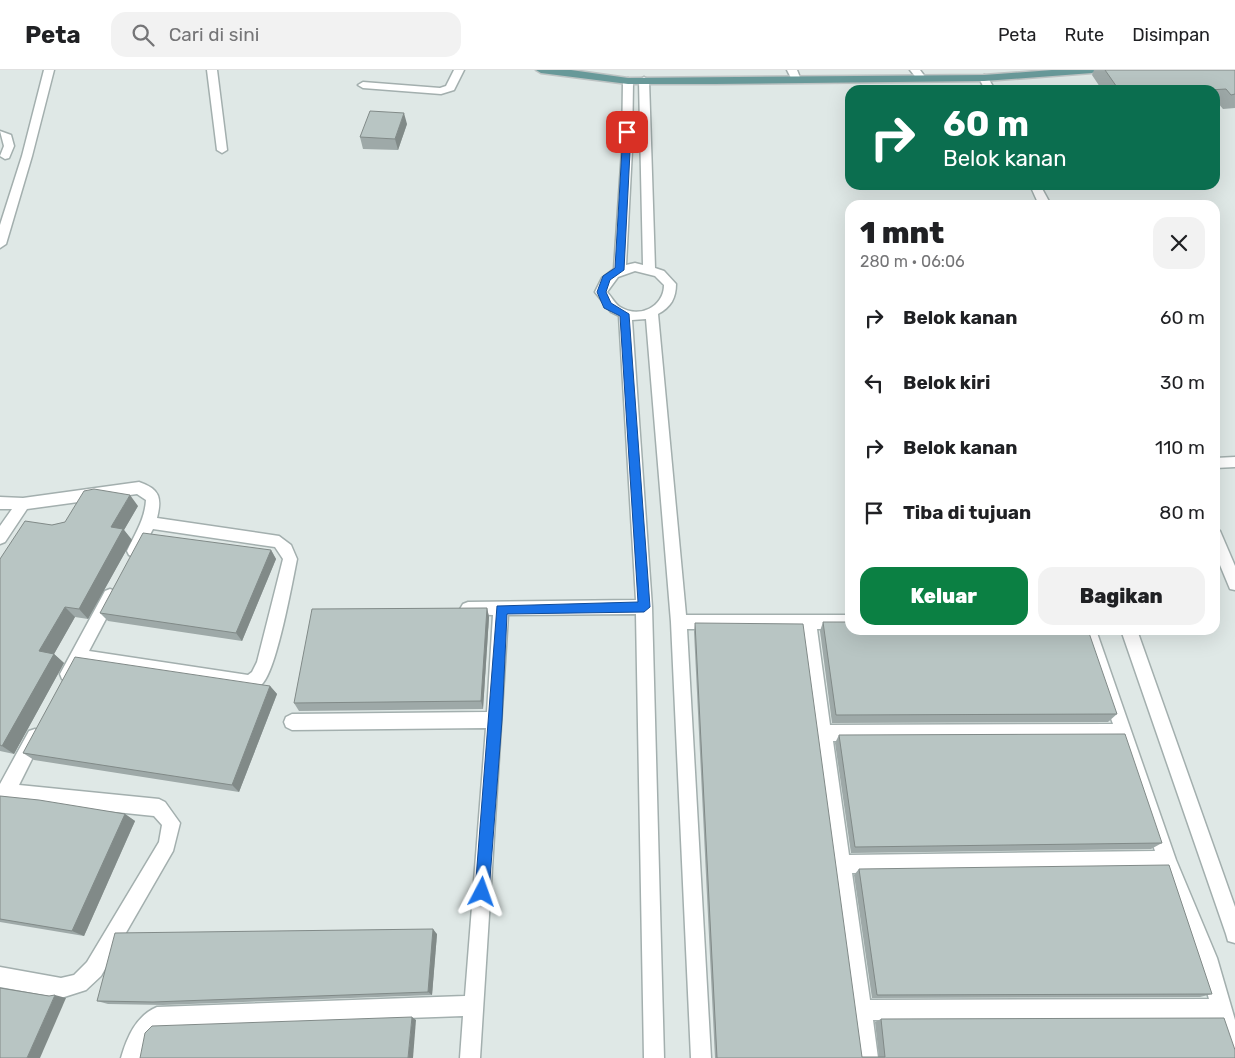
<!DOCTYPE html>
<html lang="id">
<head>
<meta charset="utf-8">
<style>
	body { margin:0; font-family:Rubik,sans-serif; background:#f2f2f2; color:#202124; height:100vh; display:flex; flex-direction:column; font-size:19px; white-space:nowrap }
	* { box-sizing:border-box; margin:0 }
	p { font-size:16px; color:#757577 }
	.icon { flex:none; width:28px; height:28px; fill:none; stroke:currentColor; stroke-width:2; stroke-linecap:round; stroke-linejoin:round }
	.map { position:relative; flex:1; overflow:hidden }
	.details { position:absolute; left:845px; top:130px; width:375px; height:435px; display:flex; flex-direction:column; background:#fff; border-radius:15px; box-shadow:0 5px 20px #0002 }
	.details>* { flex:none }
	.banner { position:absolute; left:845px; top:15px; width:375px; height:105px; border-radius:15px; box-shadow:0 5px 20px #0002; background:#0b6e4f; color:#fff; overflow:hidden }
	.pin { position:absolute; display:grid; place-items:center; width:42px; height:42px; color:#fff; margin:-21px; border-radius:10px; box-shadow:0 2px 8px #0006 }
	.me { position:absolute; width:55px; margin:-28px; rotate:4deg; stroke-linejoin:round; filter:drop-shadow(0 0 4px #0008) }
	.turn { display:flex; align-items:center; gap:18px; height:105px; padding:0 15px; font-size:22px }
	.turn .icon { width:65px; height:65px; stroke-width:2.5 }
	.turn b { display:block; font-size:35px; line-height:42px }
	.round { display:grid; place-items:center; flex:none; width:52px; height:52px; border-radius:15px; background:#f2f2f2 }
	.summary { display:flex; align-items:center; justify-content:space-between; height:85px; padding:0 15px }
	h1 { font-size:30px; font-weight:800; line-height:38px }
	.primary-button { display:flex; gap:10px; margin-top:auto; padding:10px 15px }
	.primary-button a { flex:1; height:58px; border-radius:15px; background:#0b8043; color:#fff; font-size:20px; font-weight:800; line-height:58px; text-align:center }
	.primary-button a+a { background:#f2f2f2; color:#202124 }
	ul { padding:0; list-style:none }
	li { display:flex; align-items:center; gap:15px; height:65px; padding:0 15px }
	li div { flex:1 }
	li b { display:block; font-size:19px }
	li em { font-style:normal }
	header { display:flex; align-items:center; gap:30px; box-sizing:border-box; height:70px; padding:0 25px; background:#fff; border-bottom:1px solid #e0e0e0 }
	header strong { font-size:24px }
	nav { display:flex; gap:28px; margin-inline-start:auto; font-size:18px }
	.search { width:350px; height:45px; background:#f2f2f2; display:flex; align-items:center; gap:12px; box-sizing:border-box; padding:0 18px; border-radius:15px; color:#757577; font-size:19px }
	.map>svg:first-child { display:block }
</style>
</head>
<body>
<header>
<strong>Peta</strong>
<div class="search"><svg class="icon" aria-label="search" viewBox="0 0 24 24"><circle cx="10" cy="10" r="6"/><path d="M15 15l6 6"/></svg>Cari di sini</div>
<nav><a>Peta</a><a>Rute</a><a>Disimpan</a></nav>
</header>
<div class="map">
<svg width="1235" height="988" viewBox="0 0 1235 988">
	<rect width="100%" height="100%" fill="#dfe8e6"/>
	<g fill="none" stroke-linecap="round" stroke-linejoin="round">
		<defs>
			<g id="lane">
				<polygon points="454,0 464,0 454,20 441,24 363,18 358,15 363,12 440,18 446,16"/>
				<polygon points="787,0 797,0 801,10 799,12 793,12"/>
				<polygon points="910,0 920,0 926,8 918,10"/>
			</g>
			<g id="street">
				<polygon points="44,0 54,0 32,86 6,174 0,178 0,155 22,86"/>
				<polygon points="207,0 217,0 227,80 222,83 217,80"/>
				<polygon points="984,5 987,6 995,20 985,20 979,8"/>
				<path d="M644 7 649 10 655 198 664 201 676 214C676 228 671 237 658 244L686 545H850V559H817L830 655 1113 654 1079 560H1096L1176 790 1217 888 1235 950V988H1227L1215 949 873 950 878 988H858L801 559H687L711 988H691L671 552 646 249 632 250 652 537 664 988H644L636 544 508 545 480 988H460L463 946 161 957 147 972 141 988H121C127 967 136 946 157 937L465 926 486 658 292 660 286 657 284 652 286 647 292 644 487 642 493 545 463 544 460 539 463 534 468 532 636 530 619 246 611 242 595 222 602 208 614 199 622 80 623 11 628 8 633 11 632 80 626 195 635 193 643 195 639 10ZM635 201 655 206 664 215C664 237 639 249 620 237 615 234 611 226 607 222L618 207ZM1118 670 1155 781 849 785 833 671ZM1162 799 1197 888 1209 929 870 930 852 803Z"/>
				<polygon points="0,61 11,65 14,76 9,88 5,89 0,86 4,76"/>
				<polygon points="1030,115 1040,115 1051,135 1039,135"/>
				<polygon points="1235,387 1235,397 1215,398 1215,388"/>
				<path d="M139 412C160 419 162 428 157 448L279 466 291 475 297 489C292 514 277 597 263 613 260 616 255 619 250 620L82 594 74 609 68 611 62 609 60 604 105 521 110 519 115 521 118 526 89 581 248 605 252 602 257 592 283 489 275 477 153 459 139 485 134 487 129 485 127 481C135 464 145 449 146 430L137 424 27 439 5 472 0 474V456L12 439H0V427L23 428Z"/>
				<polygon points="1215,459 1220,461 1235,496 1235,520 1230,519 1215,483"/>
				<polygon points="1121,560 1137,560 1235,837 1235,873 1228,871 1226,864"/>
				<polygon points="35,659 41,661 43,667 19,715 159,729 165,732 180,753 173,781 101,906 86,920 61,928 0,917 0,897 61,908 74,905 87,892 159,772 162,755 154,746 0,730 0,714 29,661"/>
			</g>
			<polygon id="primary" points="536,0 571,0 628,8 984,5 1052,0 1097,0 1092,3 984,11 714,14 628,14 541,3"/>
		</defs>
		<use href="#lane" stroke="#a3afae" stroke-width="3"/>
		<use href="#street" stroke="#a3afae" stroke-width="3"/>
		<use href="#primary" stroke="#bdc3c3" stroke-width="3"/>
		<use href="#lane" fill="#fff" fill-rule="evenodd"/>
		<use href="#street" fill="#fff" fill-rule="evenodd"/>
		<use href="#primary" fill="#689999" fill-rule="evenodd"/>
	</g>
	<g fill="#9ea9a8">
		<polygon points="1094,0 1235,0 1235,38 1223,39 1218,33 1215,33 1215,20 1102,20 1092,5"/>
		<polygon points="407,54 398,80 363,79 360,67"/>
		<polygon points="138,436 124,460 132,470 88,549 75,547 54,584 64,593 14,684 0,681 0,489 52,455"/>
		<polygon points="271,480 276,489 242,571 108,551 100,543"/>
		<polygon points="487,538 489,547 483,639 299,641 294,633"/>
		<polygon points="823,552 1117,644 1108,652 832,653 820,561"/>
		<polygon points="695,553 862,987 879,987 875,952 881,949 1235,988 715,988 694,562"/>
		<polygon points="270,616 277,624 239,722 34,690 23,683"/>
		<polygon points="839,665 1162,773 1151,779 851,783 835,673"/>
		<polygon points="0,726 125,744 135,751 84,866 0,852"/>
		<polygon points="859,799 1212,924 1200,927 872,928 854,805"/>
		<polygon points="437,864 432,925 163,935 108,934 97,931"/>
	</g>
	<g fill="#818a88">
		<polygon points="404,43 407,54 398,80 395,69"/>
		<polygon points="130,425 138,436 124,460 132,470 88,549 79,539 111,457"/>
		<polygon points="271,480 276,489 242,571 236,563"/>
		<polygon points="65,537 75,547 54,584 64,593 14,684 2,676 39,581"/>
		<polygon points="487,538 489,547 483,639 481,631"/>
		<polygon points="270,616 277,624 239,722 232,715"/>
		<polygon points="125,744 135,751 84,866 72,861"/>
		<polygon points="433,859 437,864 432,925 428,922"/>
		<polygon points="55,925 66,928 40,988 27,988"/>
		<polygon points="412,947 416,950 413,988 408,988"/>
	</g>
	<g fill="#b8c5c3" stroke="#818a88">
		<polygon points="1105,0 1235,0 1235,24 1231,25 1226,19 1209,20 1207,17 1162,20 1119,20"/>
		<polygon points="370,41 404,43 395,69 360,67"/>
		<polygon points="94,419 130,425 111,457 123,459 79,539 65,537 39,581 54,584 2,676 0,675 0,489 25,451 52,455 65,452 84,421"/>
		<polygon points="143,463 271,480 236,563 100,543"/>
		<polygon points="487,538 481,631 294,633 312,539"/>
		<polygon points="823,552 850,552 850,560 1088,560 1117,644 836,645"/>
		<polygon points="695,553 803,554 862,987 885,987 881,949 1224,948 1235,980 1235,988 717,988"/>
		<polygon points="75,587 270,616 232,715 23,683"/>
		<polygon points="1125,664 1162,773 855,777 839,665"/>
		<polygon points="0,726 39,730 125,744 72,861 0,849"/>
		<polygon points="1169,795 1212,924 877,925 859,799"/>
		<polygon points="433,859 428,922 153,932 97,931 115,863"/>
		<polygon points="0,918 49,926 55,925 27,988 0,988"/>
		<polygon points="412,947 408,988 140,988 145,963 152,956"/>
	</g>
	<polygon fill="#1a73e8" stroke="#114b97" points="627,60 631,62 624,200 610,210 606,222 611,233 629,244 650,537 644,542 507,544 502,650 489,822 487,826 482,829 477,826 475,822 497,536 638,532 620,246 604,238 597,222 603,206 615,198 623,62"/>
</svg>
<div class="pin" style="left:627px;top:62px;background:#d93025"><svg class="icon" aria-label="arrive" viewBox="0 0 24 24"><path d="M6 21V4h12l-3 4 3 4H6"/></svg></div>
<svg class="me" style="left:482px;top:822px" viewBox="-20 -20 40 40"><path d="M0-17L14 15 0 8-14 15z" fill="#1a73e8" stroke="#fff" stroke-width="4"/></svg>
<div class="banner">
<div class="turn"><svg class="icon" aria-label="right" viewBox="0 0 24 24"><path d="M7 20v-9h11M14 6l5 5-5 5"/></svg><div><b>60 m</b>Belok kanan</div></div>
</div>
<section class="details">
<div class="summary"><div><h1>1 mnt</h1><p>280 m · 06:06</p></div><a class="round"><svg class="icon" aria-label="close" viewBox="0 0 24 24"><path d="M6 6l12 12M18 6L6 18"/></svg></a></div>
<ul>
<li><svg class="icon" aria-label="right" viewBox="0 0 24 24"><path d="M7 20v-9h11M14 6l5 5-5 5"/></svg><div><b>Belok kanan</b></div><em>60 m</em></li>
<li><svg class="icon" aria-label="left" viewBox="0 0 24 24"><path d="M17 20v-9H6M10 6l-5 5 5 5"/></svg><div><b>Belok kiri</b></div><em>30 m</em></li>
<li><svg class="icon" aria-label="right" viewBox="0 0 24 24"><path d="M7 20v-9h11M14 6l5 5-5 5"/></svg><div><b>Belok kanan</b></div><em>110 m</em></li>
<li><svg class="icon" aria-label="arrive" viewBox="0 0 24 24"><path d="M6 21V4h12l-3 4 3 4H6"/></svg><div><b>Tiba di tujuan</b></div><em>80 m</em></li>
</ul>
<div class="primary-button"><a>Keluar</a><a>Bagikan</a></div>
</section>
</div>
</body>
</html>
